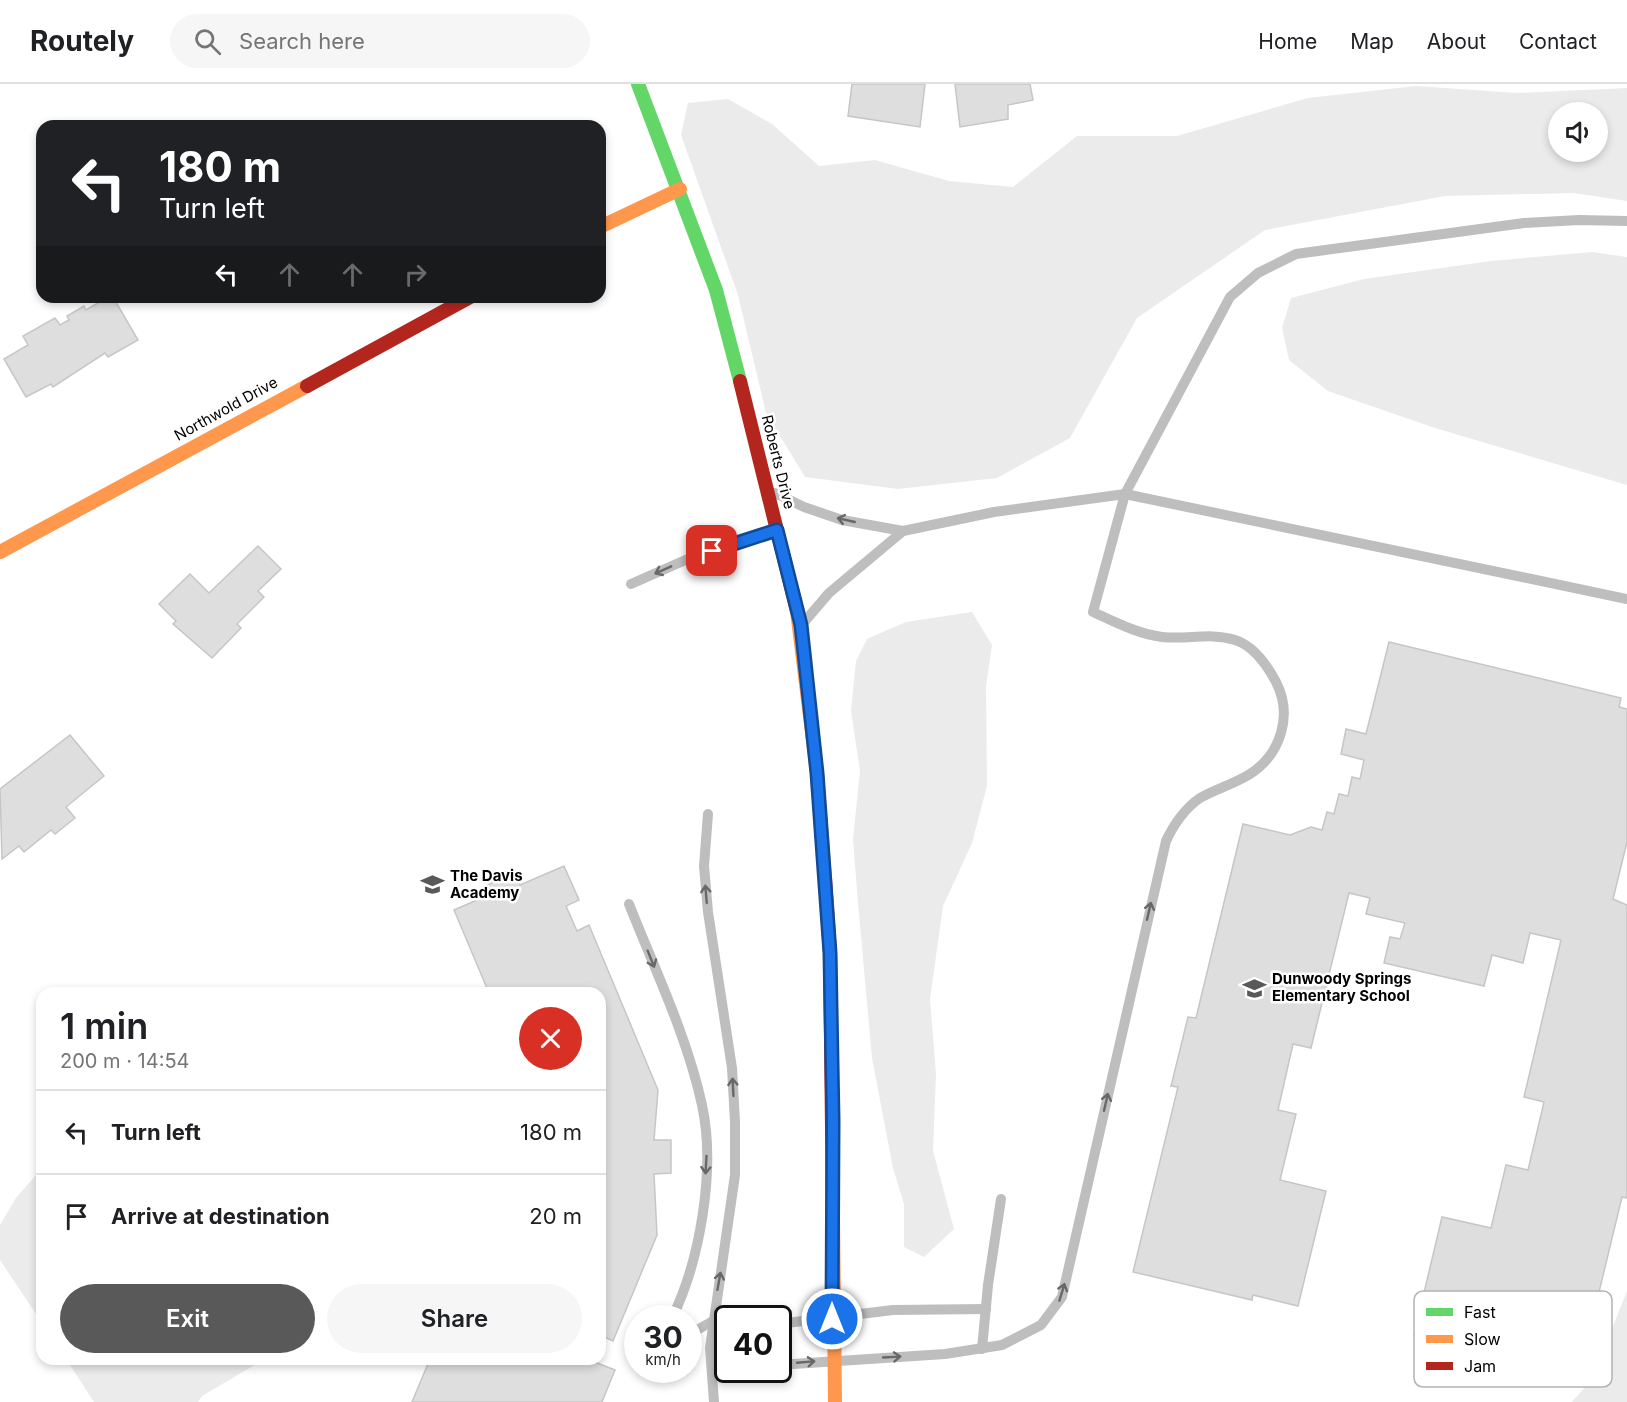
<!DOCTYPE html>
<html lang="en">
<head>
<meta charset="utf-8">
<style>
	body { margin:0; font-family:Inter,sans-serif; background:#f6f6f6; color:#202124; height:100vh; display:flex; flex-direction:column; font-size:22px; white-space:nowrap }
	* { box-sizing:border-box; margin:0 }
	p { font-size:20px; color:#757577 }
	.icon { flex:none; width:33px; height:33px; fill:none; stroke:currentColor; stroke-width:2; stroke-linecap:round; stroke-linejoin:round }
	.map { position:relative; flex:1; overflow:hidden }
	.panel { position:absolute; left:36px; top:903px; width:570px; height:378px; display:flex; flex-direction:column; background:#fff; border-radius:18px; box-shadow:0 3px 9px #0003 }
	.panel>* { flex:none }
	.guide { position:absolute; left:36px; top:36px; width:570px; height:183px; border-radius:18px; box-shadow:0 3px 9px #0003; background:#202124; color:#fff; overflow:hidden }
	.tools { position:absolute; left:1548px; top:18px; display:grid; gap:12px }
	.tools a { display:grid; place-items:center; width:60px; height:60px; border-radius:50%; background:#fff; box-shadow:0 3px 9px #0003; font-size:30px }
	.speed { position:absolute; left:624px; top:1221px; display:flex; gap:12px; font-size:30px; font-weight:700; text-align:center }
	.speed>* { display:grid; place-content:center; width:78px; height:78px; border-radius:50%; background:#fff; box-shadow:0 3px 9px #0003; line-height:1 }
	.speed small { font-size:15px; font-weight:400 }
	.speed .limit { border:3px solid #111; border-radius:9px; background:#fff; color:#111 }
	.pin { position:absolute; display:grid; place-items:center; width:51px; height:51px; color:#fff; margin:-26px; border-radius:12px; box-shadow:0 3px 9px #0006 }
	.me { position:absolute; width:66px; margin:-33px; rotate:0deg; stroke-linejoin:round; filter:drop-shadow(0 0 4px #0008) }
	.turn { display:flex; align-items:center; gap:21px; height:126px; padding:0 24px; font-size:27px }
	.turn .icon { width:78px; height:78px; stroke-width:2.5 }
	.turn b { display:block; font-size:42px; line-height:51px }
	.lanes { display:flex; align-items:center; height:57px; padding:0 24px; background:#0003; justify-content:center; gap:30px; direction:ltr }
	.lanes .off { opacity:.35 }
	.round { display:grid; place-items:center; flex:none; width:63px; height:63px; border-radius:32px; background:#f6f6f6 }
	.headline { display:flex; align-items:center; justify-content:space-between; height:102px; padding:0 24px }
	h1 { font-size:36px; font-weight:600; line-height:45px }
	.primary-button { display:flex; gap:12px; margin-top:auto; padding:12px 24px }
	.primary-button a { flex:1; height:69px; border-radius:36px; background:#595959; color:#fff; font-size:24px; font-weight:600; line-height:69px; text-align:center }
	.primary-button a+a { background:#f6f6f6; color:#202124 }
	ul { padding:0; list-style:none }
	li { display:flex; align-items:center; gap:18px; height:84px; padding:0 24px; border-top:2px solid #e0e0e0 }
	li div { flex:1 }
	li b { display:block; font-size:22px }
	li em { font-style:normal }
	header { display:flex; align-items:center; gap:36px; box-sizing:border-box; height:84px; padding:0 30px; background:#fff; border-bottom:2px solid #e0e0e0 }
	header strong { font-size:28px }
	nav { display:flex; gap:33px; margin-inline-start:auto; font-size:21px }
	.search { width:420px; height:54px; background:#f6f6f6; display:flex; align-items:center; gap:15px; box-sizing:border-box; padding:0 21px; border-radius:33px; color:#757577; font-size:22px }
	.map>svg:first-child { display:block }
</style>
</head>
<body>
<header>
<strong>Routely</strong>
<div class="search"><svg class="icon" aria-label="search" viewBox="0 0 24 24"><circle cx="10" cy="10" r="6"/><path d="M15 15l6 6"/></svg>Search here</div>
<nav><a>Home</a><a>Map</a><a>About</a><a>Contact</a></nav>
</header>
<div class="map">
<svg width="1627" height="1318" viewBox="0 0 1627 1318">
	<rect width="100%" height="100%" fill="#fff"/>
	<g fill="#ebebeb" fill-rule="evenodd">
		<path d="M1416 2 1517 9 1627 4V117L1574 109 1445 112 1265 146 1137 234 1070 354 997 394 898 405 805 393 766 329 738 211 681 51 688 19 728 15 772 40 819 82 875 76 949 97 1013 103 1077 52H1177L1308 14ZM1558 28H1598V68H1558Z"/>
		<polygon points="1592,168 1627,173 1627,401 1435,344 1328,307 1289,276 1282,244 1291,214 1364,195 1491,177"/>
		<polygon points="972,528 992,561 986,602 987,702 972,759 943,822 930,915 936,990 933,1067 954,1145 924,1173 904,1163 904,1120 893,1084 872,974 858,819 853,755 860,687 851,627 856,577 867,555 906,538"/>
		<polygon points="42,1084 42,1239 0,1176 0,1141 16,1114"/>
		<polygon points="1627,1207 1627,1318 1572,1318 1592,1295"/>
		<polygon points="66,1275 265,1275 202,1312 198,1318 94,1318"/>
	</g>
	<g fill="#dedede" stroke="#c6c6c6" stroke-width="1.5">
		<polygon points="852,0 925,0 920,43 848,32"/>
		<polygon points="955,0 1030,0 1033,16 1008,21 1008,35 960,43"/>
		<polygon points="108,213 113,213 138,256 108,273 105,269 53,303 51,300 26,313 4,275 28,261 23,252 55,234 60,241 69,236 67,232 84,222 86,226"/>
		<polygon points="258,462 281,485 258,507 264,513 237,540 241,544 212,574 173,540 176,537 159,520 190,490 209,509"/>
		<polygon points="1389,558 1621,614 1619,623 1627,625 1627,758 1613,815 1627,821 1627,1114 1622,1113 1578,1295 1457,1266 1458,1262 1414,1251 1442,1133 1491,1144 1506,1081 1528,1086 1544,1018 1524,1013 1561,856 1530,849 1523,879 1492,871 1484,902 1384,879 1390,853 1400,855 1405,839 1366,830 1370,814 1349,809 1311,964 1293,960 1278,1026 1296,1030 1280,1096 1326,1107 1298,1222 1253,1211 1252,1216 1133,1188 1178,1003 1171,1002 1188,933 1196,934 1243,740 1290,751 1311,743 1322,746 1327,728 1334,730 1339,710 1348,712 1352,693 1360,695 1364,676 1341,670 1346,645 1366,650"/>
		<polygon points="70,651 104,692 66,723 75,734 55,750 51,746 24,768 19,762 2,775 0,705"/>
		<polygon points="564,782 579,816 566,822 577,847 589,841 658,1006 654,1056 671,1056 671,1089 654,1090 657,1151 613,1257 602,1252 600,1256 600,909 489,909 454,826 477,816 474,807 514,789 520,801"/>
		<polygon points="430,1275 592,1275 592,1277 615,1286 602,1318 412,1318"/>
	</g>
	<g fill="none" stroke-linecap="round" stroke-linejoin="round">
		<g stroke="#bebebe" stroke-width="10">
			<polyline points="775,409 804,423 842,436 903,447 994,428 1125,410 1627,515"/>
			<polyline points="631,500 690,474 774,447"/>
			<polyline points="805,537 829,509 903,447"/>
			<polyline points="708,730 704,782 708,828 732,984 735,1038 735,1091 710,1264 714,1318"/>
			<path d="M629 820C655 886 687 952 702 1021 716 1085 700 1177 672 1234"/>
			<polyline points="778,1240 893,1226 986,1225"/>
			<polyline points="688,1251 713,1237 728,1239"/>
			<polyline points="982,1265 988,1201 1001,1115"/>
			<path d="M778 1281 945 1270 1002 1261 1041 1241 1062 1213 1166 757C1174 740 1184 725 1200 714 1216 705 1234 700 1250 690 1281 670 1293 631 1276 598 1267 581 1254 562 1235 556 1210 548 1187 556 1162 553 1138 550 1115 538 1093 528L1125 410 1230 213 1258 189 1296 170 1524 139 1579 136 1627 137"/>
			<polyline points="712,1287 728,1286"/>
		</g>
		<polyline stroke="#63d668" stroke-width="14" points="638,0 716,206 740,297"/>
		<g stroke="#ff974d" stroke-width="14">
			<polyline points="600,143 680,105"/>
			<polyline points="0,468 307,302"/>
			<polyline points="797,527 817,689 825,795"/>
			<polyline points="833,1133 835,1318"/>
		</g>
		<g stroke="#b3261e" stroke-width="14">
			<polyline points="740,297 797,527"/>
			<polyline points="307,302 470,213"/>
			<polyline points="825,795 830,869 833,1133"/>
		</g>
	</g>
	<defs><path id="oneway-shaft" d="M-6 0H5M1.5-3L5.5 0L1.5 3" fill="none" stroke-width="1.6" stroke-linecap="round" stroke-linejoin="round" transform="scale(1.5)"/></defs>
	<g stroke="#686868">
		<use href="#oneway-shaft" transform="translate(846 436) rotate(-167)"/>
		<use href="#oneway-shaft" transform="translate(663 486) rotate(156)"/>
		<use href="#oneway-shaft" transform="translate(706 810) rotate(-95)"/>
		<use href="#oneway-shaft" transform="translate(1149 827) rotate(-77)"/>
		<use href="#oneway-shaft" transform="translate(651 875) rotate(68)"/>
		<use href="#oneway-shaft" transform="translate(733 1003) rotate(-93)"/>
		<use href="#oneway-shaft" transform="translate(1106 1018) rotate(-77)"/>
		<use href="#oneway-shaft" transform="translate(706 1081) rotate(93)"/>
		<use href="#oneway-shaft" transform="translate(719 1197) rotate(-80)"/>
		<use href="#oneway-shaft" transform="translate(1062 1208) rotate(-73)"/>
		<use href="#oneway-shaft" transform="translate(892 1273) rotate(-3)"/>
		<use href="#oneway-shaft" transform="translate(806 1278) rotate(-5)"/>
	</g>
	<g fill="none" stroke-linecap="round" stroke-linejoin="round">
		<defs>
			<polyline id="route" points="712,467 777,446 801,541 817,689 830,869 833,1037 832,1235"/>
		</defs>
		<use href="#route" stroke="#114b97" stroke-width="15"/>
		<use href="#route" stroke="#1a73e8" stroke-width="10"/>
	</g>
	<defs>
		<symbol id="school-bare" viewBox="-9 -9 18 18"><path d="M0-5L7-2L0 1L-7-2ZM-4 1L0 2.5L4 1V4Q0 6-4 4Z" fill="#595959" stroke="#fff" stroke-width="2.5" paint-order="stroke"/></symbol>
	</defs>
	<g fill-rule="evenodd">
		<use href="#school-bare" x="416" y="784" width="33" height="33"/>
		<use href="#school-bare" x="1238" y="888" width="33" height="33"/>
	</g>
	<g text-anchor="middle" stroke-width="5" stroke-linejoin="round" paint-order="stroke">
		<g font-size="15" fill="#000" stroke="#fff">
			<text transform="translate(226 325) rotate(-29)" y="5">Northwold Drive</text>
			<text transform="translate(778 378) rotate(76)" y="5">Roberts Drive</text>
		</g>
		<g font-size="15" font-weight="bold" fill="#000" stroke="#fff" text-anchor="start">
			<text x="450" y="797">The Davis<tspan x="450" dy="17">Academy</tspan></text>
			<text x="1272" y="900">Dunwoody Springs<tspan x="1272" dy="17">Elementary School</tspan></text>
		</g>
	</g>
	<rect x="1414" y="1207" width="198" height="96" rx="9" fill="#fff" stroke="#b2b2b2" stroke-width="1.5"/>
	<rect x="1426" y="1224" width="27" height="8" fill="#63d668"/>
	<rect x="1426" y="1251" width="27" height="8" fill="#ff974d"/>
	<rect x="1426" y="1278" width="27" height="8" fill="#b3261e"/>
	<g font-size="16" fill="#000">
		<text x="1464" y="1234">Fast</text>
		<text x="1464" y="1261">Slow</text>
		<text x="1464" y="1288">Jam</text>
	</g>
</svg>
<div class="tools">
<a><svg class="icon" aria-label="sound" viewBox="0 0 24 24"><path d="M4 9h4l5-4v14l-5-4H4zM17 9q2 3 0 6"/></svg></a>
</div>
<div class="speed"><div>30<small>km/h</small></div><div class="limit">40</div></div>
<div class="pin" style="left:712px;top:467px;background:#d93025"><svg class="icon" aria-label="arrive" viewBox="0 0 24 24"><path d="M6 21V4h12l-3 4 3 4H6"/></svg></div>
<svg class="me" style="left:832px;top:1235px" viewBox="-20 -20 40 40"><circle r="17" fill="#1a73e8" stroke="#fff" stroke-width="3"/><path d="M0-11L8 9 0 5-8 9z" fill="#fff"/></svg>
<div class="guide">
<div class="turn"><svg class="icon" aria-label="left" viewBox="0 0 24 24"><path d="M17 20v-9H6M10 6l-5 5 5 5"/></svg><div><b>180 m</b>Turn left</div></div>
<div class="lanes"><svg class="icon" aria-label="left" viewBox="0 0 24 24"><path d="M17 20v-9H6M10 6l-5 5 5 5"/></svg><svg class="icon off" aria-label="ahead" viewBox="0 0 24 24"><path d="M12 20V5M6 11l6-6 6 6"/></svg><svg class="icon off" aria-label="ahead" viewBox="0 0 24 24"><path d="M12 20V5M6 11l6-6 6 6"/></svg><svg class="icon off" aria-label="right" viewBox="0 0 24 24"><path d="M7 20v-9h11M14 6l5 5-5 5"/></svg></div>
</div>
<section class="panel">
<div class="headline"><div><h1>1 min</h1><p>200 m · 14:54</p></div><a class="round" style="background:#d93025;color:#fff"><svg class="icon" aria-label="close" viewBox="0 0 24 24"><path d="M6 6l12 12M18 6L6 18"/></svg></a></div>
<ul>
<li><svg class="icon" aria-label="left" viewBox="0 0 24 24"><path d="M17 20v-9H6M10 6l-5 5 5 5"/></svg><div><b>Turn left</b></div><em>180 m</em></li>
<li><svg class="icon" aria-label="arrive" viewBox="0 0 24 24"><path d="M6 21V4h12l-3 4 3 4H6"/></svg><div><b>Arrive at destination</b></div><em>20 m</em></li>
</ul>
<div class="primary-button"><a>Exit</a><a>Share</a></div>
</section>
</div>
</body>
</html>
